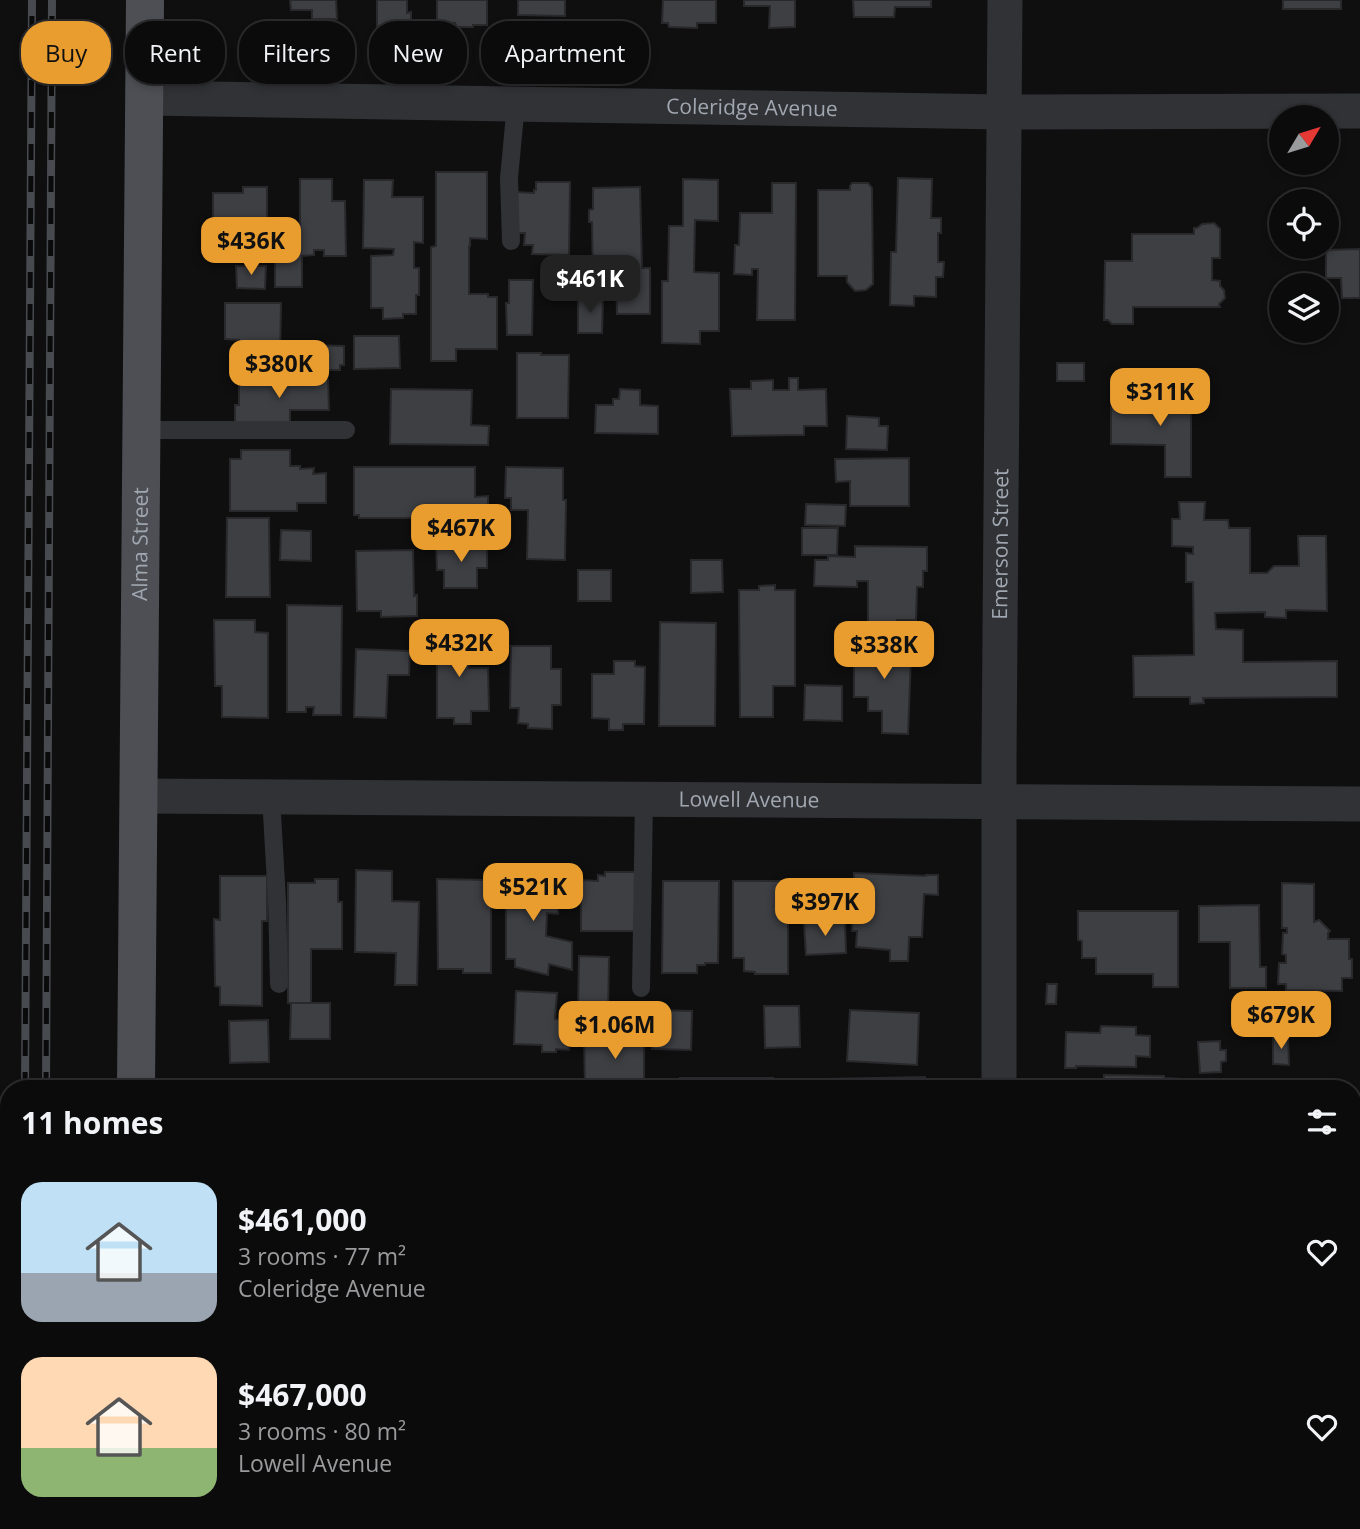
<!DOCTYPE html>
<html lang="en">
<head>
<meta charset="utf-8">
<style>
  :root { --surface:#0b0b0c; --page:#141415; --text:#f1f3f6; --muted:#9a9b9d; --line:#2b2b2d; --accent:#e99d2f }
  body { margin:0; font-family:"Open Sans",sans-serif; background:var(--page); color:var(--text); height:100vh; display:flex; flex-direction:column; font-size:26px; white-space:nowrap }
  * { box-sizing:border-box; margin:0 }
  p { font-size:23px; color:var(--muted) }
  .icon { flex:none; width:38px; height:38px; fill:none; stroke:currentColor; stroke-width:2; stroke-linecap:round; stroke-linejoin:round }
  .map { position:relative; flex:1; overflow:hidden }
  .panel { position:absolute; left:0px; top:1080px; width:1362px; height:450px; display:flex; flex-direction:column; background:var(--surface); border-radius:28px 28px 0 0; box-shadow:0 4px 10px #0003,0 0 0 2px var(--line) }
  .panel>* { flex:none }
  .guide { position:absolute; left:21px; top:21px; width:700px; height:63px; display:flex; gap:14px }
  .needle { width:46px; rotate:52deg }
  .buttons { position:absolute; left:1269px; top:105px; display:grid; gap:14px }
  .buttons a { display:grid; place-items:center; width:70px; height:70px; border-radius:50%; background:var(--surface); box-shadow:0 4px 10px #0003,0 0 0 2px var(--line); font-size:35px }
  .price { position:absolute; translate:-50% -60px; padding:0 16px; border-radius:14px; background:var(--accent); color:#111; font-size:23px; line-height:46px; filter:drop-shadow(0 2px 4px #0008) }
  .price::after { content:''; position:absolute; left:50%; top:42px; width:21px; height:16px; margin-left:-10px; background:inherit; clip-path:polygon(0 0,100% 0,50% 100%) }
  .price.current { background:#222; color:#fff }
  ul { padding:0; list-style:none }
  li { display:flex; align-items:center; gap:21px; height:175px; padding:0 21px }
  li span { display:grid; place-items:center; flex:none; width:196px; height:140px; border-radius:21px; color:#555 }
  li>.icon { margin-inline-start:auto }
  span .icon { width:84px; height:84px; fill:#fffc; stroke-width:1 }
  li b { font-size:30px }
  h2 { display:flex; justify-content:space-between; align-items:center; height:84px; padding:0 21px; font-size:30px }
  .tag { padding:0 24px; border-radius:28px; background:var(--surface); box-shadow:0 4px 10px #0003,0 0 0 2px var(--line); font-size:24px; line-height:63px }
  .tag.current { background:var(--accent); color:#111 }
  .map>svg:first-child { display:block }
</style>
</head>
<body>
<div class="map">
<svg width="1360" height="1529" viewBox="0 0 1360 1529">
  <rect width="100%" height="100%" fill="#0f0f10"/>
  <g fill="#3e3f43" stroke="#29292c" stroke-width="2">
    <path d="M290,0H336L337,19H312V10H291Z"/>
    <path d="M377,0H407V13L411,12V23H406V27L377,26Z"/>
    <path d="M437,0H487V25H473V27H456L455,23H437Z"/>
    <path d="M518,0H565V16L518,15Z"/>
    <path d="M663,0H716V23H697V28L669,27L668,23H662Z"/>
    <path d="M744,0H795V27L769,28L770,6H744Z"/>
    <path d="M853,0H931V7H895L894,17H854Z"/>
    <rect x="1283" y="0" width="58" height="9"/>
    <path d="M436,172H487V239L470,238V246H469V294H488V297H497V349H456V361H431V247L436,246Z"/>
    <path d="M898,178L932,179L931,218H941V233H938V262H944L943,277H936V297L914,296V306L890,305L891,252H896Z"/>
    <path d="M300,179H332V201H345L346,256H324V250H314V255L302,256V287H275V231H300Z"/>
    <path d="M683,179L718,180V221L695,220L694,272L719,273V331H700V344L662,343V281H668L669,226H683Z"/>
    <path d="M364,180H393L392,197H423V243L414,242V268H419V295H416V314H403V318L383,319V308H371V256L393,255L394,249L363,248Z"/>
    <path d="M536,182H570L569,255L532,254L533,245H524L525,233H516V192L534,193V190H536Z"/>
    <path d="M772,183H796L795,320H757L758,269H752V275L734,274L735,245H739L740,213H772Z"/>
    <path d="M852,183H868L872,188L873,284L866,290L855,291L847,282V276H818V190H850V186Z"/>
    <path d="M243,187H267V220H270L269,232H266L265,254L218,253V225H213V193H243Z"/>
    <path d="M640,187L642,268H650V314H617L616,281H593L592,222H589V210L593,209V188Z"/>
    <path d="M1214,223L1220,229V258H1212V280L1220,281V286L1224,290L1225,298L1219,304L1220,307H1133V324H1112L1108,320H1104L1105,261H1132V234H1194V228H1197L1202,224Z"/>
    <path d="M1360,249V298H1342L1341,278H1326V250Z"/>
    <path d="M236,266H266L265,289L237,288Z"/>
    <path d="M509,280H533L532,335H507L506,303H509Z"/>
    <path d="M578,298H603L602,333H578Z"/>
    <path d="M225,303H281L280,358L239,357V340L225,339Z"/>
    <path d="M354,336H399L400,368L354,369Z"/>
    <path d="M311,345L344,346V365H340V370H311Z"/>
    <path d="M517,353H541V355H569L568,418H517Z"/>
    <rect x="1057" y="363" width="27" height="18"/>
    <path d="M789,378H798V390L826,389L827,426H804V435L732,436L730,389H751V381L773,380V390H789Z"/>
    <path d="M239,380H328L329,410H290V423H235V405H239Z"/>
    <path d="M1158,385H1191V477H1165V445L1111,444V407L1157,408Z"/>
    <path d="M391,389L472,390L471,425L489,426L488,445L390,444Z"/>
    <path d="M620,389L640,390V405L658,406V434L595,433L596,405H613V399H619Z"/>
    <path d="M847,416L879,418V426H888L887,450L846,449Z"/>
    <path d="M241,450H290V466H300V469L314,468L313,474L326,473V503H297V511H230V459H241Z"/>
    <path d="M909,458V506H850V481L836,482L835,459Z"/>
    <path d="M354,467H475V497L488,496V518H359V515H354Z"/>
    <path d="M506,467L563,468V500H566L565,560L527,559L528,510H511V498H505Z"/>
    <path d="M1179,502H1205L1204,520H1228L1229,528H1250V573H1267L1274,566H1299L1298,536H1326L1327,611L1286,610V618L1265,617V612L1215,613L1216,629L1243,630V662L1337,661V697L1203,698L1204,703L1190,704V697H1134L1133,656L1194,655L1193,582H1186V553L1193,554V547L1172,546V519H1180Z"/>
    <path d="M806,504L846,505L845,526L805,525Z"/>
    <path d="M227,518H269L270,597H226Z"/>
    <path d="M802,528H838L837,555H802Z"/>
    <path d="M281,530L311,531V561L280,560Z"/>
    <path d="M487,543V568H477V588H444V570H437L436,544Z"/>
    <path d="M855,546L927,547V571H923V587H917L916,620H897V627L868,626V581H857V587L814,586L815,560H828V556L855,557Z"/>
    <path d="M413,550L414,596L417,595V616L381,617V611H357L356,551Z"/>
    <path d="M691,560H722L723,592L691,593Z"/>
    <rect x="578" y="570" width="33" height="31"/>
    <path d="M775,585V590H795V686H773V717H740L739,590H759V586Z"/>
    <path d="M287,605L342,606L341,715H313L314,707H306V712H287Z"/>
    <path d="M214,620H255V632L268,633V718L222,717V686H215Z"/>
    <path d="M660,622L716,623L715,726H659Z"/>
    <path d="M437,630H466V647H469V668H488L489,711H471V724H454V718H437Z"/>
    <path d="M854,639H899V654L911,655L908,734L882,733V711H868V697H854Z"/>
    <path d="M511,646H551V669H561V705H552V729L528,728V724L518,723L519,708H510Z"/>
    <path d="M356,649L410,651L409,675H388L386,718L354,717Z"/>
    <path d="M614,661H635V666L645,667L644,724H623V730H609V719L592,718V674H614Z"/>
    <path d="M805,685L842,686V721L804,720Z"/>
    <path d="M506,865L529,866V878L558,879V914L547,913L546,936L572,942V970L549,964L548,975L515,967V959H506Z"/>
    <path d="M356,870L392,871V901L419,902L417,985H395L396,953L355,952Z"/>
    <path d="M605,872H636V931H581V880L598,881V875L605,876Z"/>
    <path d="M854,873L926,876V875H938V895L924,894L922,937H909L908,961H890V950L856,947L857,931H852Z"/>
    <path d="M220,876H267V921H262V1006L220,1005V987L215,986L214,919L220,920Z"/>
    <path d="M315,879H338V902H342V949H311V1003H288V883H315Z"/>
    <path d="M437,879L486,880V893H491V973H463V969H438Z"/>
    <path d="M663,881H719L718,963H705V965H697V973H662Z"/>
    <path d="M733,881H788V974H755V972L744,971V958H733Z"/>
    <path d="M1282,883L1314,884V922L1319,920L1330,931L1328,933V939H1349V959H1352V978H1342V991L1286,990V984H1278L1279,963H1286V955L1282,954L1283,933H1287V928H1282Z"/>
    <path d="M1259,905L1260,967H1266V988H1230V942H1199V906Z"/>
    <path d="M1078,911H1178V987H1153V974H1096V958H1082V941L1078,940Z"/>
    <path d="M845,921L846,953L806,955L804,923Z"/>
    <path d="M579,956L609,957L608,1014L578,1013Z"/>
    <path d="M1047,984H1057L1056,1004H1046Z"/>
    <path d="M516,991L557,993L555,1019L570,1020L569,1050L556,1049V1052H542V1045L514,1044Z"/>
    <path d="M291,1003H330V1039H290Z"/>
    <path d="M764,1006H799L800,1047L765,1048Z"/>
    <path d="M653,1010L692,1011L691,1050L652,1049Z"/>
    <path d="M850,1010L919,1013L917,1065L847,1061Z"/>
    <path d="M268,1020L269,1062L230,1063L229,1021Z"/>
    <path d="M1101,1026L1136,1027V1035L1150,1036V1057L1136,1056V1067L1076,1066V1068H1065L1066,1032L1100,1033Z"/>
    <path d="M607,1033H644V1088H585L584,1036H607Z"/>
    <path d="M1288,1036L1289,1065L1273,1064V1037Z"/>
    <path d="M1220,1041V1050H1226V1061L1221,1062V1072L1200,1073L1198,1042Z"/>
    <path d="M1104,1075L1164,1076V1078L1181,1079L1180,1088H1104Z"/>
    <path d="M925,1077V1088H826V1079Z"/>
    <rect x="680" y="1078" width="93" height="10"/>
    <path d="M229,1080L461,1082V1088H229Z"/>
  </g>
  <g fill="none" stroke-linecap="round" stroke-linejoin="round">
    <g stroke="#303235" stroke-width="18">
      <path d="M511,241L509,178L516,104"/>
      <path d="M141,430H346"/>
      <path d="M271,797L277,900L279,984"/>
      <path d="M641,988L644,799"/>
      <path d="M348,1521V1529"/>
      <path d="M579,1529L580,1521"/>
      <path d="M660,1529V1521"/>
    </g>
    <g stroke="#303235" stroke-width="35">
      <path id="s1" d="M145,98L1004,112L1360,111"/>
      <path id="s2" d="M138,796L1360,804"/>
      <path id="s3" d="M999,1088V760L1005,0"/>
      <path d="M1353,1498H1360"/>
      <path d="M998,1529V1521"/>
    </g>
    <g stroke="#4d4f54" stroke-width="38">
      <path id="s4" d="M136,1088L145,0"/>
      <path d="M134,1521V1529"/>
    </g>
    <defs>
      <g id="rail">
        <path d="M25,1088L32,0"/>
        <path d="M46,1088L52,0"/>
        <path d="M22,1529V1521"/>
        <path d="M44,1529V1521"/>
      </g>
    </defs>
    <use href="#rail" stroke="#474a4e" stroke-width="8"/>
    <use href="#rail" stroke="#0a0a0b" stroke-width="5" stroke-dasharray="16" stroke-linecap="butt"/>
  </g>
  <g text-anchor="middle" stroke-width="5" stroke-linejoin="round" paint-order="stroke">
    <g font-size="21" fill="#a1a7b1" stroke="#0a0a0b">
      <text dy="7" stroke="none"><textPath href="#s1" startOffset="607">Coleridge Avenue</textPath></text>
      <text dy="7" stroke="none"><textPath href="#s4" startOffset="544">Alma Street</textPath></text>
      <text dy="7" stroke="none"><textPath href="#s3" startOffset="544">Emerson Street</textPath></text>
      <text dy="7" stroke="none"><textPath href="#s2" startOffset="611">Lowell Avenue</textPath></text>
    </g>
  </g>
</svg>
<div class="buttons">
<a><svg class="needle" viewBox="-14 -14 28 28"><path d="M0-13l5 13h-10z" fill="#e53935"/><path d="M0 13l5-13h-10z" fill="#9a9b9d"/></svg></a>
<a><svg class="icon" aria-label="locate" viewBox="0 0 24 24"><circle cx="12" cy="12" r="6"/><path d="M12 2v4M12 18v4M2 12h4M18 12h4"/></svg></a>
<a><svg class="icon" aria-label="layers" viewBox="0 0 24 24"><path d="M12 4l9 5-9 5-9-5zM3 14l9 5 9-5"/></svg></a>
</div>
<b class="price" style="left:251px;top:277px">$436K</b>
<b class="price current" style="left:590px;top:315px">$461K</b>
<b class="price" style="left:279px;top:400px">$380K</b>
<b class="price" style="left:1160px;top:428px">$311K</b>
<b class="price" style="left:461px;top:564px">$467K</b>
<b class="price" style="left:459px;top:679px">$432K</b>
<b class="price" style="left:884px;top:681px">$338K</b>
<b class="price" style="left:533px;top:923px">$521K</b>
<b class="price" style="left:825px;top:938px">$397K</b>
<b class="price" style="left:1281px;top:1051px">$679K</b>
<b class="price" style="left:615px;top:1061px">$1.06M</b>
<div class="guide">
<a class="tag current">Buy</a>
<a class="tag">Rent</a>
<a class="tag">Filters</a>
<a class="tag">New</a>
<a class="tag">Apartment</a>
</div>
<section class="panel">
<h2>11 homes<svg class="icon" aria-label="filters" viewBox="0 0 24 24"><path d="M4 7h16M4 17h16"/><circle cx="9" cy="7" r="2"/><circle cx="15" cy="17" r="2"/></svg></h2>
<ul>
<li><span style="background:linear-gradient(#bfe0f5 65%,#9aa5b1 0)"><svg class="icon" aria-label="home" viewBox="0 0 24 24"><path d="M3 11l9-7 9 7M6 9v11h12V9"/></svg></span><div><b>$461,000</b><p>3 rooms · 77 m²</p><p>Coleridge Avenue</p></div><svg class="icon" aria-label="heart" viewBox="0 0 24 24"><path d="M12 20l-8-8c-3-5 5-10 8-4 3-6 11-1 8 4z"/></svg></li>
<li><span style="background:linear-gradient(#ffd9b3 65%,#8fb573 0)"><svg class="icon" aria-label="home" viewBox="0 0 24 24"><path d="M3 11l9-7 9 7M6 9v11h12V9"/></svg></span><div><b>$467,000</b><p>3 rooms · 80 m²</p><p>Lowell Avenue</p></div><svg class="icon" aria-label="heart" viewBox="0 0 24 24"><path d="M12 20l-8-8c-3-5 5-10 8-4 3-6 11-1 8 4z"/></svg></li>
</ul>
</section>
</div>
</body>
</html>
